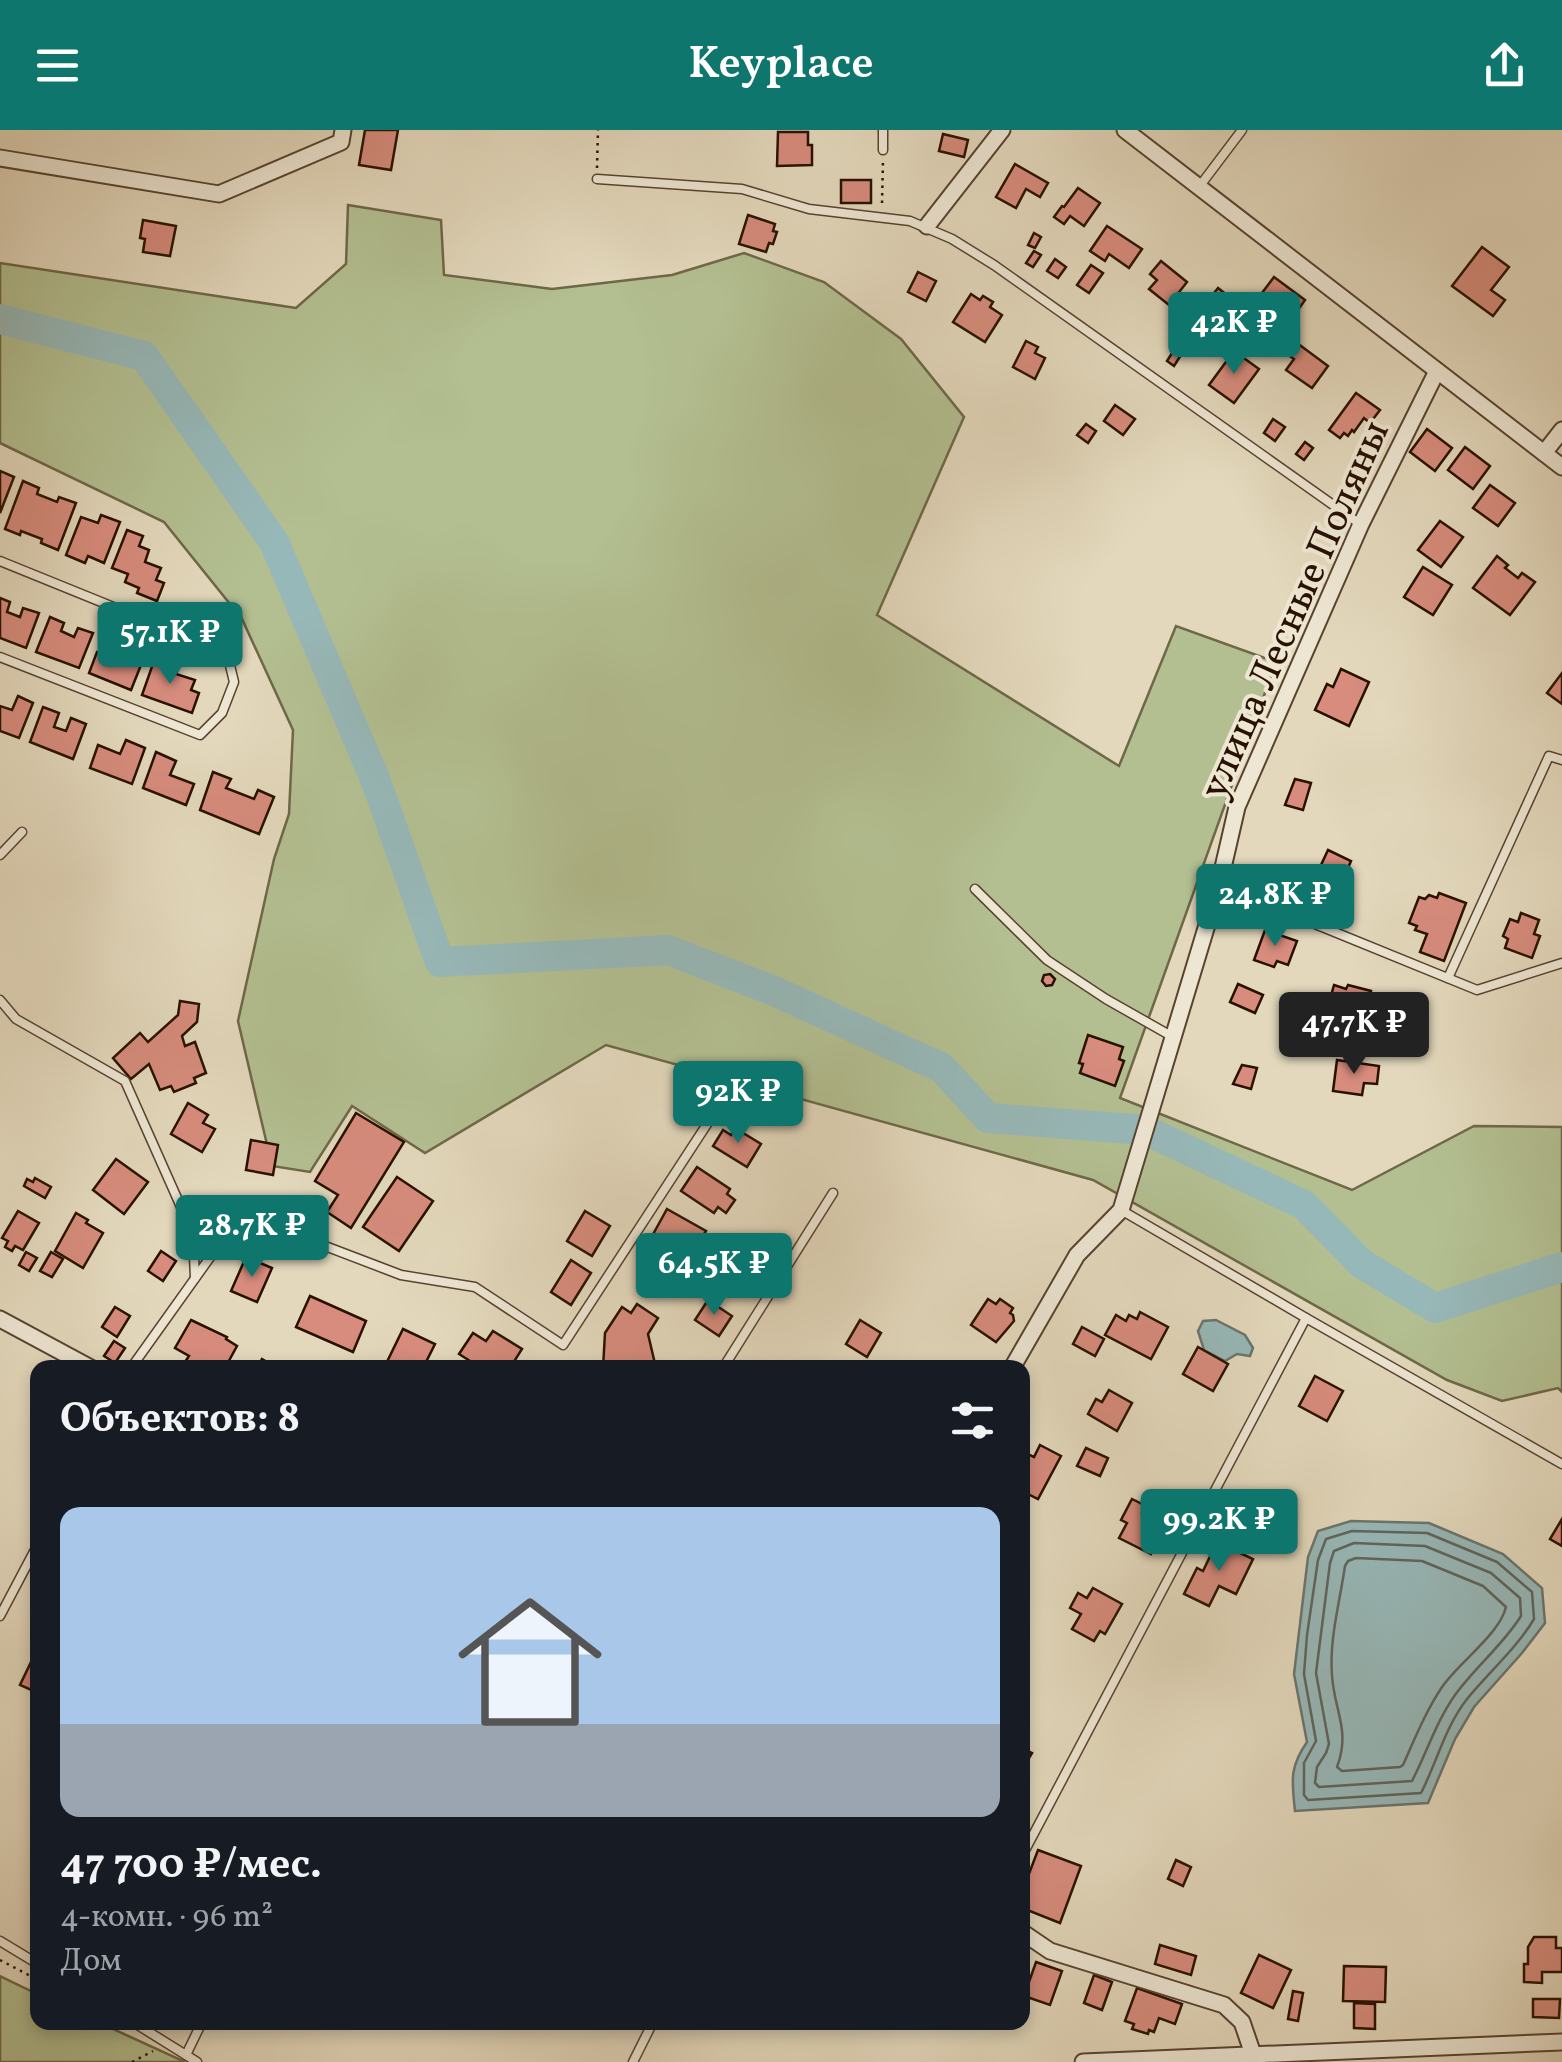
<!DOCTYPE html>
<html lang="ru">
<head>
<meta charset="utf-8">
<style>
  :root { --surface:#171b24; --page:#20242c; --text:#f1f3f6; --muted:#9ea1a6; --line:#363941; --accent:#0f766e }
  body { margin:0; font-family:Vollkorn,serif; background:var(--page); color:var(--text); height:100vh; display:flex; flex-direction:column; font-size:38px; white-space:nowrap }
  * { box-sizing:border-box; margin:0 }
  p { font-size:32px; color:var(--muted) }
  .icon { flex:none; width:55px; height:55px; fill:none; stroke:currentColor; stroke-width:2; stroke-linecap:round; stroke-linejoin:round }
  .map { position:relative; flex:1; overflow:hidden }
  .sheet { position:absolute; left:30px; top:1230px; width:1000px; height:670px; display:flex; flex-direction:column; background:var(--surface); border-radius:20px; box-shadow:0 5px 15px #0003 }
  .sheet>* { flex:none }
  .price { position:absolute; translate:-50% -85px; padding:0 22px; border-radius:10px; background:var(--accent); color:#fff; font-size:32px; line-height:65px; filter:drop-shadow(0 2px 5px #0008) }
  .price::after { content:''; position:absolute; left:50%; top:60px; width:30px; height:22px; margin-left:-15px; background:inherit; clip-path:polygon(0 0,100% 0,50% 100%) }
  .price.on { background:#222; color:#fff }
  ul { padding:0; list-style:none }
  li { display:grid; align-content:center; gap:20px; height:530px; padding:0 30px }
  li+li { border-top:2px solid var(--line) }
  li span { display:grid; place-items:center; height:310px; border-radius:20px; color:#555 }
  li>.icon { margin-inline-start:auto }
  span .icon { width:180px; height:180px; fill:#fffc; stroke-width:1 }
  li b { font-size:42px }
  h2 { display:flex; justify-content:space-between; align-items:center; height:120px; padding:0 30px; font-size:42px }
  header { display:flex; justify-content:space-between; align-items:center; height:130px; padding:0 30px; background:var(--accent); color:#fff; font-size:45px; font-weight:600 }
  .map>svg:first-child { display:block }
</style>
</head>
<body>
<header><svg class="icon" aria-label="menu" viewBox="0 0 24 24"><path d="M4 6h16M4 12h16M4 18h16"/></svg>Keyplace<svg class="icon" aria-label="share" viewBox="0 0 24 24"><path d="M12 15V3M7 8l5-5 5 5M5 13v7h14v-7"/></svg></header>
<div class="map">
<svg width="1562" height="1932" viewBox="0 0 1562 1932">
  <rect width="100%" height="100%" fill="#e3d8bc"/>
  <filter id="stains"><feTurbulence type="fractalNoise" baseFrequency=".002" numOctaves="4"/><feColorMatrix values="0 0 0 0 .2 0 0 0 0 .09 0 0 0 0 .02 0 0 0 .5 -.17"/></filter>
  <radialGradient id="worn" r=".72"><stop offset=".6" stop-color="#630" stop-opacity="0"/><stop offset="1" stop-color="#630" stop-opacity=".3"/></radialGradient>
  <g fill="#b3bf91" stroke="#6e6848" stroke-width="2.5">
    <path d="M348,75L441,90L444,145L552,159L672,145L744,123L824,152L901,209L964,287L877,485L1119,636L1176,496L1276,532L1120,968L1352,1060L1474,996L1562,997V1262L1558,1258L1502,1271L1447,1250L1093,1050L606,915L425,1023L352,976L310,1042L272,1036L238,891L274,729L289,684L293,600L242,489L164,392L0,313V133L296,178L346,134Z"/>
    <path d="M0,1846L37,1864L38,1892L100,1893L185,1932H0Z"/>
  </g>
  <g fill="#97b8b8" stroke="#6b756e" stroke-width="2.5">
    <path d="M1216,1190L1245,1205L1253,1218L1250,1226L1237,1224L1225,1231L1204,1220L1198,1201L1203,1191Z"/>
    <path d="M1351,1391L1429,1393L1503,1424L1542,1458L1545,1493L1522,1523L1474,1577L1455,1609L1428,1673L1295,1681C1292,1651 1289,1638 1307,1612L1294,1544L1308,1427L1318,1401Z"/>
  </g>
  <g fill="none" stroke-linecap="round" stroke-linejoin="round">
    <g stroke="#60645c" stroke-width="2.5">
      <path d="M1352,1401L1427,1403L1497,1432L1532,1462L1534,1489C1516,1519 1489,1542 1467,1569C1445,1597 1437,1632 1421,1663L1308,1670L1304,1665V1633L1316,1611L1304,1544L1307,1505L1318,1430L1326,1409Z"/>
      <path d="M1354,1413L1425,1416L1491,1443L1520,1468L1521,1486C1503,1515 1475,1537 1455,1565C1436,1592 1427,1622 1412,1651L1319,1657L1315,1653L1317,1637L1326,1623L1329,1614L1316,1543L1330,1433L1334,1421Z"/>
      <path d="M1356,1428L1422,1431L1483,1456L1506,1477C1499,1505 1459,1532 1442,1557C1426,1581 1415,1608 1403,1635L1400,1637L1342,1641L1337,1637C1351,1600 1334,1581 1332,1545C1329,1510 1340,1471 1345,1436L1348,1431Z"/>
    </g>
    <path stroke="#97b8b8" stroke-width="30" d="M0,189L144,226L274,412L375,649L440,832L668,820L774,861L942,938L988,988L1145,1000L1304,1075L1362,1134L1435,1178L1562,1137"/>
  </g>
  <g fill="#d78c7d" stroke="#291100" stroke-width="2.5">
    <path d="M365,0H398L391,40L359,35Z"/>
    <path d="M778,2H808V15H812V35L777,36Z"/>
    <path d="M943,4L968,10L964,27L939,21Z"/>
    <path d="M1015,34L1048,53L1040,67L1026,59L1016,78L996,67Z"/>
    <rect x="841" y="50" width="30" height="23"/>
    <path d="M1078,58L1100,73L1084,96L1070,86L1064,94L1054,87L1062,76L1064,77Z"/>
    <path d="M748,85L775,94L773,101L777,102L773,114L769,113L766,122L739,114Z"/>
    <path d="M143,90L176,96L170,126L143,122L145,109L140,108Z"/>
    <path d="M1107,96L1142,119L1129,138L1109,124L1105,131L1090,121Z"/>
    <path d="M1034,103L1041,107L1035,118L1028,115Z"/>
    <path d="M1482,117L1509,137L1491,160L1505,170L1493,186L1452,156Z"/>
    <path d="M1034,121L1041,125L1033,137L1026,133Z"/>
    <path d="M1055,129L1066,137L1058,148L1047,141Z"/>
    <path d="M1161,131L1187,152L1169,175L1149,159L1157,150L1150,144Z"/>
    <path d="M1091,135L1103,143L1089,163L1077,155Z"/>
    <path d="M918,142L936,151L926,171L908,162Z"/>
    <path d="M1274,147L1305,170L1291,190L1259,167Z"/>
    <path d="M1218,158L1237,173L1212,205L1193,190Z"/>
    <path d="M971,164L980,170L983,166L993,172L990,177L1002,185L985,212L953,192Z"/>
    <path d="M1026,211L1038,217L1035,223L1045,228L1035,249L1013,237Z"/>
    <path d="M1297,213L1328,236L1312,258L1286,240L1294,229L1288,225Z"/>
    <path d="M1174,220L1181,225L1174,236L1167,231Z"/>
    <path d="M1234,221L1259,239L1234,273L1209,255Z"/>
    <path d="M1356,263L1380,280L1370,293L1364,288L1354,302L1352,300L1348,306L1344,303L1340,308L1329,300Z"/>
    <path d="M1115,275L1135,289L1123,305L1104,291Z"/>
    <path d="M1273,289L1285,297L1275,311L1264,303Z"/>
    <path d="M1086,294L1096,301L1088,313L1077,305Z"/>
    <path d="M1427,299L1452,318L1435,341L1410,322Z"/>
    <path d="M1305,312L1313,318L1304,330L1296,324Z"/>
    <path d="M1465,317L1490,336L1473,359L1448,340Z"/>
    <path d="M0,341L14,347L0,383Z"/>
    <path d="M23,351L39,358L37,364L57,372L59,367L76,373L58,420L41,413L42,409L21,401L20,405L5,399Z"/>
    <path d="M1490,355L1515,373L1498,396L1473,378Z"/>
    <path d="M101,385L120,392L104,433L88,426L85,433L66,425L81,387L98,393Z"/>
    <path d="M1440,391L1463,407L1441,437L1418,420Z"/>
    <path d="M127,400L143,406L139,416L149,420L145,432L161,438L156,450L164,453L157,471L137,463L139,458L125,452L128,444L112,438Z"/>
    <path d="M1497,426L1508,435L1505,438L1518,448L1522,443L1535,452L1510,485L1473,458Z"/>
    <path d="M1423,437L1452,455L1433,485L1404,467Z"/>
    <path d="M0,468L10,472L7,482L20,487L23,478L39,483L26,518L0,508Z"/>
    <path d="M50,487L64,493L61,501L74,507L78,498L93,503L79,538L36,522Z"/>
    <path d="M124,517L145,525L131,560L89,543L97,522L119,530Z"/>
    <path d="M155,528L179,537L176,544L195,550L191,560L199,563L192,583L142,565Z"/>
    <path d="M1341,539L1369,552L1349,596L1315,580L1327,554L1333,557Z"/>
    <path d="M1562,543V574L1547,563Z"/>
    <path d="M18,566L33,573L19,608L0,601V576L12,580Z"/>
    <path d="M43,577L59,583L54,597L66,601L71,588L86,594L73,629L30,612Z"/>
    <path d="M126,610L145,618L132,654L90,638L98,615L120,624Z"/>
    <path d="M156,622L176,631L170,645L194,654L186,675L143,658Z"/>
    <path d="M213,642L231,649L226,658L254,669L258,660L274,667L259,704L200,680Z"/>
    <path d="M1295,649L1311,653L1303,680L1285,675Z"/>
    <path d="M1328,720L1351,731L1339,758L1315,748Z"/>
    <path d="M1439,763L1466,773L1444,831L1420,822L1427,804L1415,800L1417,796L1409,793L1419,767L1425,769L1429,765L1437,768Z"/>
    <path d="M1521,783L1539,790L1534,804L1540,806L1532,828L1505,818L1508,809L1503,806L1510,789L1518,792Z"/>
    <path d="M1265,800L1297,811L1288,835L1277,831L1274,837L1254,830Z"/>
    <path d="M1050,844L1055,849L1052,855L1046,856L1042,851L1044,845Z"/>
    <path d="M1238,854L1263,865L1255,883L1230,872Z"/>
    <path d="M1334,855L1346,859L1348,855L1371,861L1358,905L1343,901L1345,893L1325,888Z"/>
    <path d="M1383,865L1415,874L1404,914L1384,908L1386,903L1374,899Z"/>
    <path d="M180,871L199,874L197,892L182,906L185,916L195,912L206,943L194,948L196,953L174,962L171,956L160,960L149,934L131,949L113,928L140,903L148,912L178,885Z"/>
    <path d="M1088,905L1123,917L1119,929L1124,931L1115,956L1080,943L1083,934L1079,933Z"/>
    <path d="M1337,930L1379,936L1377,954L1364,953L1362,965L1333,961Z"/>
    <path d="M1242,935L1257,938L1251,959L1233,954Z"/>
    <path d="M188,973L208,985L203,993L215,999L202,1022L171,1004Z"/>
    <path d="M356,983L404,1012L351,1098L327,1082L338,1065L315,1051Z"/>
    <path d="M735,998L761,1014L747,1037L713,1016L723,1000L731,1005Z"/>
    <path d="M251,1010L278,1015L273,1045L246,1040Z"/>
    <path d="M116,1029L148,1052L124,1084L93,1060Z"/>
    <path d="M697,1037L730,1059L727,1064L735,1070L726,1083L718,1077L714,1083L681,1061Z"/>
    <path d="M397,1047L433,1071L399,1121L363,1097Z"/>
    <path d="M35,1048L51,1057L45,1068L24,1056L27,1049L33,1052Z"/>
    <path d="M667,1079L706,1101L703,1106L708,1110L699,1127L694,1125L686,1128L651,1108Z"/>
    <path d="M18,1081L39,1093L23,1120L15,1116L12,1121L5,1117L8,1111L2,1108Z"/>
    <path d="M585,1081L610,1096L592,1126L567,1111Z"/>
    <path d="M76,1083L88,1090L86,1093L103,1103L83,1138L55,1121Z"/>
    <path d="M720,1118L728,1123L731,1118L766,1140L750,1166L713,1143L717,1138L710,1134Z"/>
    <path d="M161,1121L176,1131L163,1151L148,1141Z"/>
    <path d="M26,1122L37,1128L29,1141L19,1135Z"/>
    <path d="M51,1122L63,1129L52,1147L40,1141Z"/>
    <path d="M246,1127L272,1138L257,1172L231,1161Z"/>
    <path d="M571,1130L591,1143L571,1175L551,1162Z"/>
    <path d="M310,1166L366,1191L353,1222L296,1197Z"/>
    <path d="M988,1169L996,1174L1000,1169L1013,1178L1010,1183L1013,1185L1014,1191L996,1212L971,1195Z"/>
    <path d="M708,1170L732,1186L719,1206L695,1190Z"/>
    <path d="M637,1174L658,1188L648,1204L656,1238H603L605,1203L622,1177L631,1183Z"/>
    <path d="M115,1177L130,1186L117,1207L102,1197Z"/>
    <path d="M1140,1182L1168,1197L1151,1229L1105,1205L1116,1185L1126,1191L1129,1185L1137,1189Z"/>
    <path d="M191,1190L227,1207L226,1209L237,1216L225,1238H187L183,1235L189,1226L175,1218Z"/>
    <path d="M860,1190L881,1203L867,1227L846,1214Z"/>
    <path d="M1082,1197L1104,1209L1095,1226L1073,1214Z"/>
    <path d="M403,1199L435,1214L423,1238H384Z"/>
    <path d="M493,1201L522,1219L510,1238H481L459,1224L473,1203L486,1211Z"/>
    <path d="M114,1211L125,1218L115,1233L104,1226Z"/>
    <path d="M1198,1217L1228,1234L1213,1261L1183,1244Z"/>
    <path d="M262,1229L274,1236L276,1233L284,1238H257Z"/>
    <path d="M1315,1246L1343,1261L1327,1291L1299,1276Z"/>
    <path d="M1109,1260L1132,1273L1117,1301L1088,1284L1096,1269L1102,1272Z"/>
    <path d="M1040,1315L1061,1326L1038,1369L1022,1361V1321L1034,1327Z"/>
    <path d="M1086,1318L1108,1328L1100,1346L1077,1336Z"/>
    <path d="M1132,1369L1146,1376L1142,1383L1156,1390L1158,1385L1168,1390L1151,1424L1119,1408L1127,1393L1121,1390Z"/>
    <path d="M1562,1389V1416L1550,1409Z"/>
    <path d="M1217,1412L1253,1429L1236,1464L1219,1456L1209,1476L1184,1464L1197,1438L1203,1441Z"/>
    <path d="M1093,1458L1122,1474L1105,1504L1100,1501L1094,1511L1072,1499L1081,1484L1070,1478L1078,1463L1087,1468Z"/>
    <path d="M31,1532L38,1536V1563L20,1555Z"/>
    <path d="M1022,1618L1032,1623L1022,1640Z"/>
    <path d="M1038,1720L1081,1736L1060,1793L1022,1778V1762Z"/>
    <path d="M1176,1730L1191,1737L1183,1756L1168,1749Z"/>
    <path d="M1534,1807H1556V1818H1562V1842H1542V1853L1524,1852V1834H1528V1817Z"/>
    <path d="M1160,1815L1196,1826L1191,1845L1155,1834Z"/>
    <path d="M1259,1825L1291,1840L1273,1878L1241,1863Z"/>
    <path d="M1036,1832L1062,1841L1050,1875L1024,1866Z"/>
    <path d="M1344,1836L1386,1837L1385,1872L1343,1871Z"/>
    <path d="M1094,1845L1112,1852L1102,1880L1084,1873Z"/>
    <path d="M1137,1858L1182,1874L1175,1894L1159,1888L1154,1902L1149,1900L1148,1904L1132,1899L1134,1894L1125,1891Z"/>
    <path d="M1293,1861L1303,1863L1298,1891L1288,1889Z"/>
    <path d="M1533,1869H1560L1559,1888L1533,1887Z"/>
    <path d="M1354,1873L1375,1874V1899L1354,1898Z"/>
  </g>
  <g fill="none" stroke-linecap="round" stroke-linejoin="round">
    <defs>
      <g id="lane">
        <path d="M883,20V0"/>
        <path d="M597,49L742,59L809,79L910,91L952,109L994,135L1360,394"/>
        <path d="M1199,57L1242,0"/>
        <path d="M0,431L227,523L234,552L222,583L200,605L0,527"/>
        <path d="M0,725L22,702"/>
        <path d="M1219,755L1477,860L1562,833"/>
        <path d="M975,759L1047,830L1106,869L1173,907"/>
        <path d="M1448,848L1549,626L1562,630"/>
        <path d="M0,870L16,889L125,951L193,1104L195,1148"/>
        <path d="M1121,1080L1306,1188"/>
        <path d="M131,1238L241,1084L401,1145L475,1157L563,1215L711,988"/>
        <path d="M723,1238L833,1063"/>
        <path d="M0,1486L38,1414"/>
        <path d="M1022,1726L1306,1188L1562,1334"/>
        <path d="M0,1811L38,1834"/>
        <path d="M133,1892L197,1932"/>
        <path d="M186,1925L202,1892"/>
        <path d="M633,1932L653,1892"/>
      </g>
      <g id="street">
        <path d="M1125,0L1562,337"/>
        <path d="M0,28L219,64L341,12L343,0"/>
        <path d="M927,96L1002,0"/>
        <path d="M1544,323L1562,300"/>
        <path d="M0,1189L91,1238"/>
        <path d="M1012,1238L1077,1125L1121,1080L1219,755L1237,677L1361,394L1437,241"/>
        <path d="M1022,1802L1050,1821L1224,1875L1242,1892L1255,1930"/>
        <path d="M1083,1932L1562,1912"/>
      </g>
    </defs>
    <use href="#lane" stroke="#58432f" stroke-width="11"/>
    <use href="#street" stroke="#58432f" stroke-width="19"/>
    <g stroke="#291100" stroke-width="2.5" stroke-dasharray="2.5 5" stroke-linecap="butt">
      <path d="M597,38L598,0"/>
      <path d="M882,73L883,31"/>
      <path d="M0,1830L38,1850"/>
      <path d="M132,1932L153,1921"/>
    </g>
    <use href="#lane" stroke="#ede6d3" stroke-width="8"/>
    <use href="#street" stroke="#ede6d3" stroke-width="15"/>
  </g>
  <g text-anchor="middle" stroke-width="8" stroke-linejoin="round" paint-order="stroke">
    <g font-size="40" fill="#291100" stroke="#ede6d3">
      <text transform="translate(1293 479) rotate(-66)" y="14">улица Лесные Поляны</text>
    </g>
  </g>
  <rect width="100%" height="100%" filter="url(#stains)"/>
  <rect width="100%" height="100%" fill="url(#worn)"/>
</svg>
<b class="price" style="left:1234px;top:247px">42K ₽</b>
<b class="price" style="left:170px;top:557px">57.1K ₽</b>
<b class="price" style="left:1275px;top:819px">24.8K ₽</b>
<b class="price on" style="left:1354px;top:947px">47.7K ₽</b>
<b class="price" style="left:738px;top:1016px">92K ₽</b>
<b class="price" style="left:252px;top:1150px">28.7K ₽</b>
<b class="price" style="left:714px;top:1188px">64.5K ₽</b>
<b class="price" style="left:1219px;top:1444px">99.2K ₽</b>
<section class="sheet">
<h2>Объектов: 8<svg class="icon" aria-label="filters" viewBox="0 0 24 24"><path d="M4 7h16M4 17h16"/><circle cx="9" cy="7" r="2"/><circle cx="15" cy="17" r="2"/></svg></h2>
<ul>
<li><span style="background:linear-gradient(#a9c7e8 70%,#9aa5b1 0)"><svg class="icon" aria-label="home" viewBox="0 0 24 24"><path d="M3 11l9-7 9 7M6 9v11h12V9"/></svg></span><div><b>47 700 ₽/мес.</b><p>4-комн. · 96 m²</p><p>Дом</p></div></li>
</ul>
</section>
</div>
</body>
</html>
